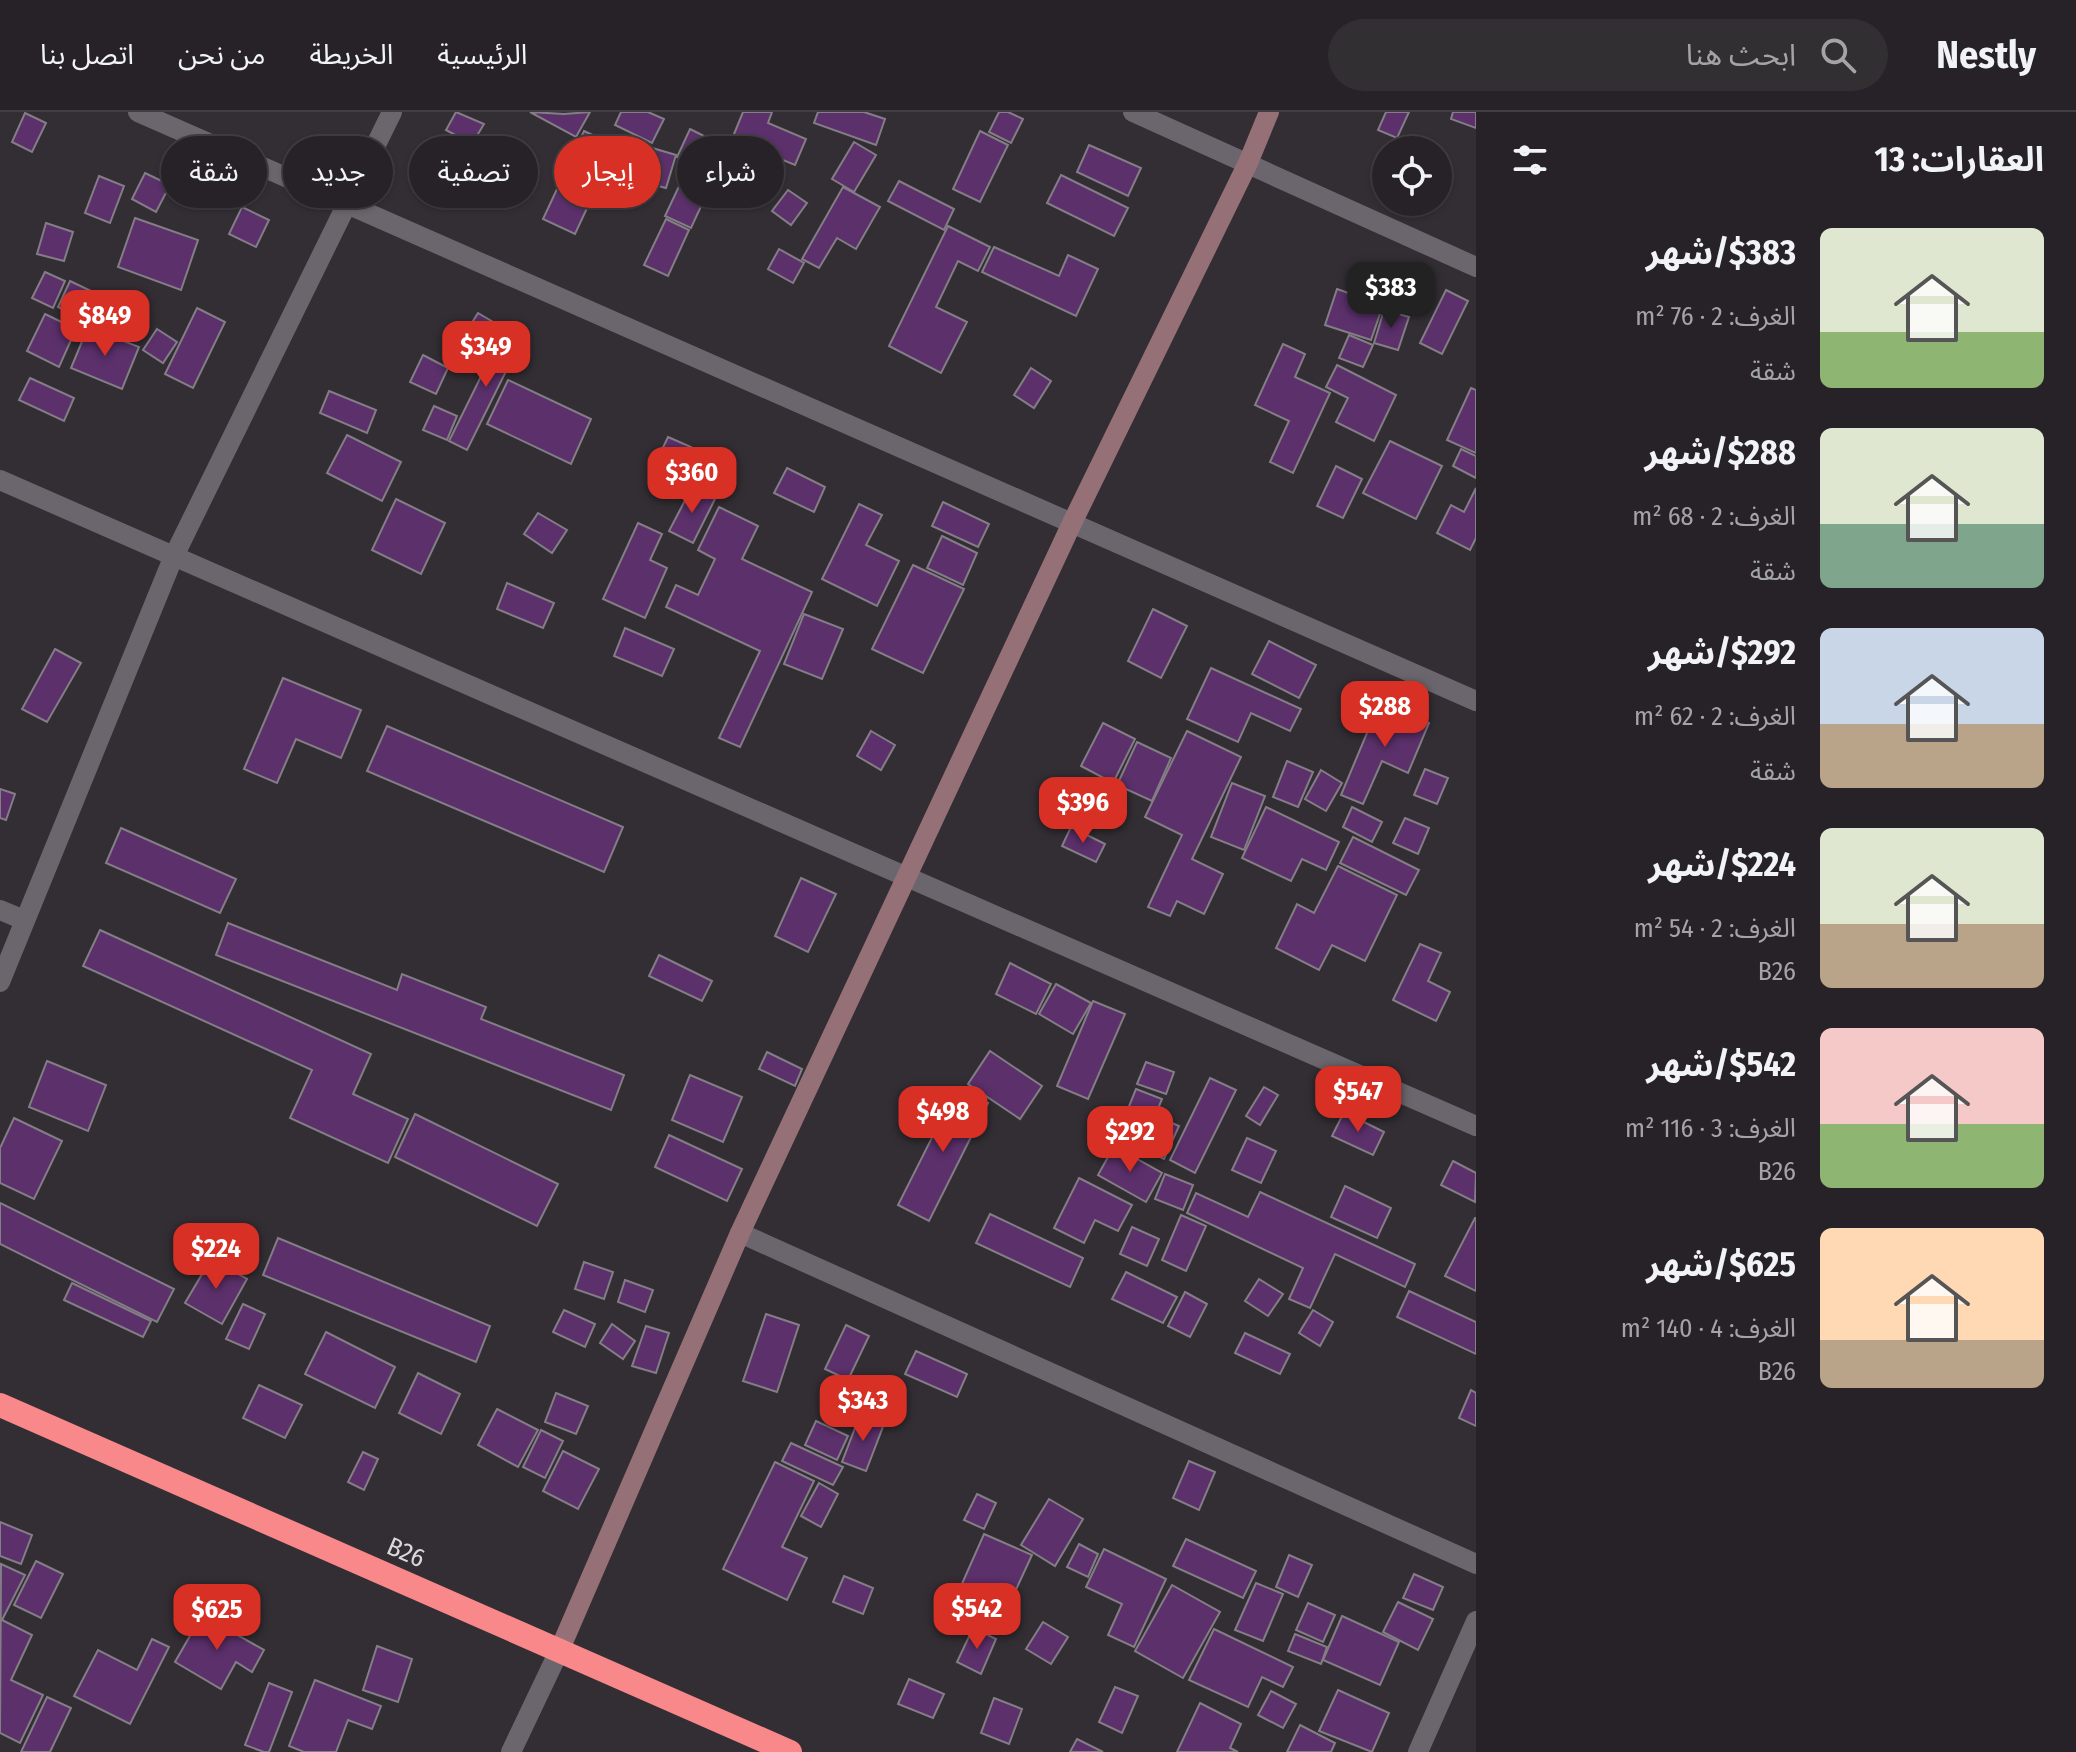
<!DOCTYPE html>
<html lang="ar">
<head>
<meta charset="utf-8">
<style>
  :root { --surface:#262227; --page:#322f33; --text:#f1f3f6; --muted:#a4a4a7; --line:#423f44; --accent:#d93025 }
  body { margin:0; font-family:"Fira Sans Condensed","Noto Sans Arabic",sans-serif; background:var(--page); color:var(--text); direction:rtl; height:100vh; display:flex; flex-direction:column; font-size:30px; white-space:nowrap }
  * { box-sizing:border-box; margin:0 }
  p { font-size:26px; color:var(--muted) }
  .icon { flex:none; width:44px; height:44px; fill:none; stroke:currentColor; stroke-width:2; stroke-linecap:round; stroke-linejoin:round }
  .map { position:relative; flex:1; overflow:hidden; direction:ltr }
  .side { display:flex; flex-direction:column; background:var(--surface); width:600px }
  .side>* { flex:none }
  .guide { position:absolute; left:24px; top:24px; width:760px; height:72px; direction:rtl; display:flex; gap:16px }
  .tools { position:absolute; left:1372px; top:24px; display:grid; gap:16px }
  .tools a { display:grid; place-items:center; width:80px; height:80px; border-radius:50%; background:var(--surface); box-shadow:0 2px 6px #0004,0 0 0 2px var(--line); font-size:40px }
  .price { position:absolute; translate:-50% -68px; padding:0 18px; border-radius:16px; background:var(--accent); color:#fff; font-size:26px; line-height:52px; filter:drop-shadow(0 2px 4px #0008) }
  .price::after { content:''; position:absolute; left:50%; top:48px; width:24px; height:18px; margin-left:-12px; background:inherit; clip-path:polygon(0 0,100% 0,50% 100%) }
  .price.selected { background:#222; color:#fff }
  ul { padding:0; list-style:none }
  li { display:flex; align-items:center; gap:24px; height:200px; padding:0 32px }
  li span { display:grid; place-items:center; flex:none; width:224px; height:160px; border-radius:12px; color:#555 }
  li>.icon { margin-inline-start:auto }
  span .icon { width:96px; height:96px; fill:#fffc; stroke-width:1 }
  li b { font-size:34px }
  h2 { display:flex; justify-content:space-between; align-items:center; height:96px; padding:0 32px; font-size:34px }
  .pill { padding:0 28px; border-radius:36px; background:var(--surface); box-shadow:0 2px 6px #0004,0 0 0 2px var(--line); font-size:28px; line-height:72px }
  .pill.selected { background:var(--accent); color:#fff }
  header { display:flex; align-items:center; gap:48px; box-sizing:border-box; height:112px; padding:0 40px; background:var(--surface); border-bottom:2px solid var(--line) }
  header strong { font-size:38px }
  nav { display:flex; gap:44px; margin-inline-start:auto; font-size:28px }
  .search { width:560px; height:72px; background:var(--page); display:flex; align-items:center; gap:20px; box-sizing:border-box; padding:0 28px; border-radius:44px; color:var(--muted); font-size:30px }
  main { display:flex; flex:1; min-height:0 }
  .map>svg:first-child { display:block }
</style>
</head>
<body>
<header>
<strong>Nestly</strong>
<div class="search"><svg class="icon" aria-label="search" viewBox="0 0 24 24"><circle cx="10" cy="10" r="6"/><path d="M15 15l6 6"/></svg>ابحث هنا</div>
<nav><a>الرئيسية</a><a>الخريطة</a><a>من نحن</a><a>اتصل بنا</a></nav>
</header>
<main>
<section class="side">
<h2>العقارات: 13<svg class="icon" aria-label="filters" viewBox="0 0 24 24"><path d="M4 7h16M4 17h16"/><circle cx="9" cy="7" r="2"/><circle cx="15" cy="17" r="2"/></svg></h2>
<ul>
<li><span style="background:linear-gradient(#dfe7d0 65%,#8fb573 0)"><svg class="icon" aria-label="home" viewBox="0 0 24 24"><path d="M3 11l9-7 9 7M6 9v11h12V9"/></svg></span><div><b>$383/شهر</b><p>الغرف: 2 · 76 m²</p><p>شقة</p></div></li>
<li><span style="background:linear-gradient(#dfe7d0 60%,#7fa58c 0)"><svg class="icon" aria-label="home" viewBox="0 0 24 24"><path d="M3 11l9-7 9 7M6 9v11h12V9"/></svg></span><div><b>$288/شهر</b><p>الغرف: 2 · 68 m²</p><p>شقة</p></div></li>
<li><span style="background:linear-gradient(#c9d6e8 60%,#b9a48a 0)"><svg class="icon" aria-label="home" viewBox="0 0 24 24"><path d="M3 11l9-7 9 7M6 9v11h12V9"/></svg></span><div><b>$292/شهر</b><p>الغرف: 2 · 62 m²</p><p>شقة</p></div></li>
<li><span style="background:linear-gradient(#dfe7d0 60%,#b9a48a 0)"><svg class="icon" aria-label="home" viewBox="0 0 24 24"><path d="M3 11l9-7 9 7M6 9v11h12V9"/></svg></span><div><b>$224/شهر</b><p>الغرف: 2 · 54 m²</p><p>B26</p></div></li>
<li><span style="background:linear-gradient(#f6c9c9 60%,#8fb573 0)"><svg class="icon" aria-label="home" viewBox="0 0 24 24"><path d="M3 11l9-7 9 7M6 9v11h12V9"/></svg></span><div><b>$542/شهر</b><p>الغرف: 3 · 116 m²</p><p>B26</p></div></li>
<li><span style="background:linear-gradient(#ffd9b3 70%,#b9a48a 0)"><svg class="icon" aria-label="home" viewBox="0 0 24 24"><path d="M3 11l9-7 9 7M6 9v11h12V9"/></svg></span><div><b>$625/شهر</b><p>الغرف: 4 · 140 m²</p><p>B26</p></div></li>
</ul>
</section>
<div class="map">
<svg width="1476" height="1640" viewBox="0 0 1476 1640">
  <rect width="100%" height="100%" fill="#322e34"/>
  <g fill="#5b306b" stroke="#837e85" stroke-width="2">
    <path d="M456,0L484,12L472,32L446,18Z"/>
    <path d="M530,0L564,2L590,0L576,25Z"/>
    <path d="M621,0H648L664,7L652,31L615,13Z"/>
    <path d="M743,0H772L768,11L806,27L795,53L732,27Z"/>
    <path d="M818,0H864L885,7L876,33L814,11Z"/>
    <path d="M999,0H1008L1023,7L1011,31L989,20Z"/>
    <path d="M1386,0H1409L1397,26L1378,18Z"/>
    <path d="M1453,0H1476V16L1451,7Z"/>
    <path d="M25,1L46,11L32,40L12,30Z"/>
    <path d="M690,17L728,36L691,116L665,104L690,51L677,45Z"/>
    <path d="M584,19L616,34L575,122L543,107Z"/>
    <path d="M980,19L1008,33L980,90L953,77Z"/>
    <path d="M446,23L483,41L471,67L433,48Z"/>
    <path d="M854,30L876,43L854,80L832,67Z"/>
    <path d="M1089,33L1141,56L1128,84L1077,60Z"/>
    <path d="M649,35L676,43L666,76L639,69Z"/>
    <path d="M145,61L170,73L156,100L132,87Z"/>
    <path d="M1061,63L1128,96L1114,124L1047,91Z"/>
    <path d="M99,64L124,74L110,111L85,101Z"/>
    <path d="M899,69L954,97L944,118L888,89Z"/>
    <path d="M843,75L880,95L856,137L837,126L819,156L802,147Z"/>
    <path d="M788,78L807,91L791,113L772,99Z"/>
    <path d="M242,95L269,108L256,135L229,122Z"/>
    <path d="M135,106L198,128L181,178L118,155Z"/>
    <path d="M666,107L689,118L668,164L644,153Z"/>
    <path d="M46,111L73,120L64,149L37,142Z"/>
    <path d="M948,114L990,135L978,159L958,149L936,195L967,210L941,261L889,234Z"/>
    <path d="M994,135L1059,164L1068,143L1098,157L1076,204L982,160Z"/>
    <path d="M779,137L804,151L793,171L768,157Z"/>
    <path d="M45,160L65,169L53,196L32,186Z"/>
    <path d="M70,169L91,179L78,205L58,195Z"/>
    <path d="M1337,177L1383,193L1371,228L1325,213Z"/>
    <path d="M1446,178L1468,189L1442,242L1420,231Z"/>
    <path d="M197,196L225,210L193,276L165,262Z"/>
    <path d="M1384,198L1409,205L1398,238L1374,231Z"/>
    <path d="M478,201L500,214L485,238L463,225Z"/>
    <path d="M45,202L76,217L59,255L27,239Z"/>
    <path d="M88,215L139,235L122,277L71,256Z"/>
    <path d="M505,216L523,225L467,338L449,329Z"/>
    <path d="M157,217L177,230L163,251L143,238Z"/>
    <path d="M1349,223L1373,233L1363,255L1339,246Z"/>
    <path d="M1283,232L1305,242L1295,265L1330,281L1293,361L1270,350L1289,309L1255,293Z"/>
    <path d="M423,243L448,256L436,282L410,270Z"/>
    <path d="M1337,253L1396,283L1374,329L1336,310L1348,286L1326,275Z"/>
    <path d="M1031,256L1051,269L1034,296L1014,283Z"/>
    <path d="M30,266L74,286L64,309L19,288Z"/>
    <path d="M508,268L591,307L571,352L487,312Z"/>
    <path d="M1471,276L1476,278V341L1447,328Z"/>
    <path d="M329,279L376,298L367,321L320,301Z"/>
    <path d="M434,294L457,304L447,328L423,318Z"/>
    <path d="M347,323L401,350L382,389L327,361Z"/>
    <path d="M668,325L691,335L680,359L657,348Z"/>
    <path d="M1390,329L1442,354L1416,407L1363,381Z"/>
    <path d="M1461,337L1476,344V366L1453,354Z"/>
    <path d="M1336,354L1362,367L1343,406L1317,394Z"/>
    <path d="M787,356L825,375L814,400L774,381Z"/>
    <path d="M692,375L715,387L693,431L669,419Z"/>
    <path d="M1476,376V426L1470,438L1437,421L1451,393L1464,400Z"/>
    <path d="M396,387L445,411L421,462L372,438Z"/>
    <path d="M943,390L989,412L978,435L932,414Z"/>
    <path d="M859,392L882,403L866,433L899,449L877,494L822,467Z"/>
    <path d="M719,395L758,414L742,447L812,480L740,635L719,626L760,539L666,495L676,473L698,483L715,447L698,438Z"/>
    <path d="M538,401L567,418L552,441L524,422Z"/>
    <path d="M638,411L662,422L650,448L667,456L645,506L603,487Z"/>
    <path d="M942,424L977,441L963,473L927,456Z"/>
    <path d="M913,453L964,477L923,561L872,537Z"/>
    <path d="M507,471L554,491L543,516L497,497Z"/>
    <path d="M1153,497L1187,514L1161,566L1128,549Z"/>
    <path d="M804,502L843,517L822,567L784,552Z"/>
    <path d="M625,516L674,537L662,564L614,544Z"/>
    <path d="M1269,529L1316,553L1299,586L1252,562Z"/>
    <path d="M55,537L81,551L47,610L22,597Z"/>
    <path d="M1211,556L1301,597L1290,619L1251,601L1238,630L1187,607Z"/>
    <path d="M283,566L361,598L341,646L296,627L277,671L244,657Z"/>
    <path d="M1380,590L1429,611L1408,661L1382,649L1363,692L1341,683Z"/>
    <path d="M1103,611L1135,627L1113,671L1081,654Z"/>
    <path d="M387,614L623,715L604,760L367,659Z"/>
    <path d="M871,619L895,633L881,658L857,644Z"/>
    <path d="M1187,619L1241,645L1192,747L1223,762L1204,802L1177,789L1170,804L1148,795L1182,723L1145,705Z"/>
    <path d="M1137,630L1171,646L1152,689L1117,673Z"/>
    <path d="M1287,649L1313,660L1298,695L1273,685Z"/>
    <path d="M1425,657L1448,666L1437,692L1414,683Z"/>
    <path d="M1321,658L1342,671L1326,699L1305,687Z"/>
    <path d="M1232,671L1265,684L1244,738L1211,725Z"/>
    <path d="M0,677L15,682L6,708L0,706Z"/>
    <path d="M1266,695L1339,730L1326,758L1302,747L1291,769L1242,746Z"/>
    <path d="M1352,695L1382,710L1372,730L1343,715Z"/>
    <path d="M1405,706L1429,716L1418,742L1393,731Z"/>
    <path d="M1071,715L1105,732L1096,750L1062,734Z"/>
    <path d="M121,716L236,767L220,801L106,751Z"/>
    <path d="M1353,725L1419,758L1406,783L1340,751Z"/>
    <path d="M1338,754L1397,783L1365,849L1332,833L1319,858L1276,836L1297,792L1314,801Z"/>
    <path d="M801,766L836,782L808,840L775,824Z"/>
    <path d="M228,811L397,878L402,862L486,895L481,907L624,963L611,998L216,843Z"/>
    <path d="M100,818L371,942L353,982L408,1007L388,1051L290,1006L312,958L83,854Z"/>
    <path d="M1420,832L1441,841L1428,869L1450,880L1436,909L1393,888Z"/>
    <path d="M659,843L712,869L702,889L649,864Z"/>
    <path d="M1010,851L1051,872L1036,902L996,882Z"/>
    <path d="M1056,872L1091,891L1073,922L1039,902Z"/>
    <path d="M1093,889L1125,902L1088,987L1057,974Z"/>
    <path d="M990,939L1042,974L1020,1007L968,972Z"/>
    <path d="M767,940L802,957L795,974L759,957Z"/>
    <path d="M47,949L106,973L88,1019L29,995Z"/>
    <path d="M1146,950L1174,960L1166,982L1137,972Z"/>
    <path d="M690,963L742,985L723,1030L672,1008Z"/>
    <path d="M1210,966L1236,978L1195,1061L1170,1048Z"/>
    <path d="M1264,975L1278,983L1260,1013L1246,1004Z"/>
    <path d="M957,976L988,991L929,1109L898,1093Z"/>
    <path d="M1136,977L1162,987L1150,1016L1124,1007Z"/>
    <path d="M1344,1000L1384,1020L1373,1043L1332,1024Z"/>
    <path d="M415,1002L558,1072L537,1114L395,1045Z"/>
    <path d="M14,1006L62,1029L34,1087L0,1071V1036Z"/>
    <path d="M1118,1006L1145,1026L1133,1044L1105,1023Z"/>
    <path d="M1160,1006L1179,1014L1164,1047L1145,1038Z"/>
    <path d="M669,1023L742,1057L727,1089L655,1055Z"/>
    <path d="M1247,1026L1276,1039L1261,1071L1232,1058Z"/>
    <path d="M1114,1034L1162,1061L1146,1090L1098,1063Z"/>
    <path d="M1453,1049L1476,1061L1475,1090L1441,1073Z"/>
    <path d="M1165,1062L1193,1073L1183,1098L1155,1087Z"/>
    <path d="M1079,1066L1132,1093L1118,1119L1095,1108L1084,1131L1054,1116Z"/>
    <path d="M1345,1074L1391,1096L1377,1126L1331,1105Z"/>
    <path d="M1260,1080L1415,1152L1405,1175L1335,1142L1310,1196L1289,1187L1303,1156L1187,1101L1196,1081L1248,1105Z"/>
    <path d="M0,1091L174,1177L157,1210L0,1132Z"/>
    <path d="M990,1102L1083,1146L1070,1175L976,1131Z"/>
    <path d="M1181,1103L1206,1114L1186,1159L1162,1148Z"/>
    <path d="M1475,1106H1476V1179L1445,1164Z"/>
    <path d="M1132,1115L1159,1127L1147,1154L1120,1142Z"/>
    <path d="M278,1126L490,1214L476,1250L263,1163Z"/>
    <path d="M211,1147L247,1167L222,1212L185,1191Z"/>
    <path d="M584,1150L613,1160L604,1187L575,1177Z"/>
    <path d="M1126,1160L1177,1185L1163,1211L1112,1187Z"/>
    <path d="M1259,1167L1283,1182L1268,1204L1245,1189Z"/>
    <path d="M625,1168L653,1178L645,1200L618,1190Z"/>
    <path d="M72,1171L151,1209L143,1225L64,1188Z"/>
    <path d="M1409,1179L1476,1210V1242L1397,1205Z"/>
    <path d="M1185,1180L1207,1192L1190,1225L1168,1214Z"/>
    <path d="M243,1192L265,1202L249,1237L226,1227Z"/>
    <path d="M564,1198L595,1212L585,1235L553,1220Z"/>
    <path d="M1313,1198L1333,1210L1320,1234L1299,1221Z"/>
    <path d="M766,1202L799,1213L777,1280L743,1269Z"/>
    <path d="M612,1212L635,1229L623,1247L600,1231Z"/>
    <path d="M846,1213L869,1224L848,1268L825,1257Z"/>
    <path d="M646,1214L669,1221L656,1261L632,1254Z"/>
    <path d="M326,1220L395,1255L375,1296L305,1262Z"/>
    <path d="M1245,1221L1290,1242L1280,1262L1235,1241Z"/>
    <path d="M916,1239L967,1262L957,1285L905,1262Z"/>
    <path d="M418,1261L460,1282L441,1322L399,1301Z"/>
    <path d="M259,1273L302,1293L285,1326L243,1306Z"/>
    <path d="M1471,1278L1476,1281V1314L1459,1306Z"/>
    <path d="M556,1281L588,1294L576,1322L545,1310Z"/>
    <path d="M497,1297L538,1318L518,1355L478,1333Z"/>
    <path d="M860,1303L884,1312L866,1359L842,1350Z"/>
    <path d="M816,1309L848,1324L837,1348L805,1333Z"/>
    <path d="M541,1318L563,1329L545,1366L523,1355Z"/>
    <path d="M791,1331L843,1355L833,1373L782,1349Z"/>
    <path d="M563,1339L599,1357L578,1397L543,1379Z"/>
    <path d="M363,1340L378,1347L364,1378L348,1370Z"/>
    <path d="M1189,1349L1215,1360L1199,1398L1173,1386Z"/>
    <path d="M775,1350L814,1369L782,1435L807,1446L787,1488L723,1457Z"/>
    <path d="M819,1371L838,1382L821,1415L801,1404Z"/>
    <path d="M977,1382L996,1391L984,1417L964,1408Z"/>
    <path d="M1049,1387L1083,1407L1055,1454L1021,1433Z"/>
    <path d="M0,1410L32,1423L21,1452L0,1444Z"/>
    <path d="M984,1422L1032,1443L1008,1495L961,1474Z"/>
    <path d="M1186,1427L1256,1459L1243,1486L1173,1454Z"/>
    <path d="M1079,1432L1098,1442L1088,1465L1067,1455Z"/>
    <path d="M1104,1437L1166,1467L1134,1535L1108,1523L1122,1492L1086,1475Z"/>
    <path d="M1289,1443L1312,1453L1298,1485L1276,1475Z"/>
    <path d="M36,1449L63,1462L41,1506L14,1493Z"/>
    <path d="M1,1452L25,1463L2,1508L32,1523L11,1568L43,1583L20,1631L0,1621Z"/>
    <path d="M1414,1462L1443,1475L1433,1498L1403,1486Z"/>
    <path d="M844,1464L873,1476L863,1502L833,1490Z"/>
    <path d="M1256,1471L1283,1482L1263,1529L1235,1518Z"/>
    <path d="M1172,1473L1220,1500L1183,1566L1135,1539Z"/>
    <path d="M1398,1490L1433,1507L1418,1538L1383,1520Z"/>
    <path d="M1308,1491L1335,1503L1323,1530L1296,1518Z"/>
    <path d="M202,1503L264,1538L252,1560L236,1550L221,1577L175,1550Z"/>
    <path d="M1342,1504L1399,1530L1380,1573L1323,1548Z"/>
    <path d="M1043,1510L1068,1525L1051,1552L1026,1537Z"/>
    <path d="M973,1516L996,1527L981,1562L957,1550Z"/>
    <path d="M1214,1517L1293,1555L1283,1575L1262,1565L1248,1595L1189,1568Z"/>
    <path d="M1295,1522L1327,1535L1321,1552L1288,1539Z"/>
    <path d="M152,1527L169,1535L130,1612L74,1584L98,1538L137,1558Z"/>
    <path d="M377,1534L412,1547L398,1590L363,1578Z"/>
    <path d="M909,1567L944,1582L933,1606L898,1592Z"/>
    <path d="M315,1568L381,1594L372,1617L348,1608L336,1640H304L289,1634Z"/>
    <path d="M269,1571L292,1580L269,1640H264L245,1633Z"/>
    <path d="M1115,1575L1138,1584L1122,1621L1099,1610Z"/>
    <path d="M1338,1578L1389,1601L1372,1640L1319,1619Z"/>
    <path d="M1271,1579L1296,1592L1283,1616L1258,1603Z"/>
    <path d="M47,1585L71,1596L50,1640H21Z"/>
    <path d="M994,1586L1022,1597L1009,1632L981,1621Z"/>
    <path d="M1200,1591L1241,1612L1230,1636L1238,1640H1177Z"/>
    <path d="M1300,1613L1335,1631L1331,1640H1287Z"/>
    <path d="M1077,1627L1103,1640H1070Z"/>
  </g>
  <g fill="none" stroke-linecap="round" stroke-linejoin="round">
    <g stroke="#6b666d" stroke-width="20">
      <path d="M138,0L1476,589"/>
      <path d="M1133,0L1476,155"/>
      <path d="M0,368L1476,1014"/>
      <path d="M0,798L24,808"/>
      <path d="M0,870L173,446L392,0"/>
      <path d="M740,1121L1476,1452"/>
      <path d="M511,1640L560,1537"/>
      <path d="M1418,1640L1476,1509"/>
    </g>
    <path stroke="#957076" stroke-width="20" d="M560,1537L740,1121L1073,409L1248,51L1269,0"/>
    <path stroke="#f8888a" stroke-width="24" d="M0,1293L790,1640"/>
  </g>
  <g text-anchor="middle" stroke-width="8" stroke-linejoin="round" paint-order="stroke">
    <g font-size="26" fill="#dad8db" stroke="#322e34">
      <text transform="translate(406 1440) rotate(23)" y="9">B26</text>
    </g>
  </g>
</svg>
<div class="tools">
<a><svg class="icon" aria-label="locate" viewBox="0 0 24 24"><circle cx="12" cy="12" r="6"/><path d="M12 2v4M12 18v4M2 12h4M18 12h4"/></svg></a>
</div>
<b class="price selected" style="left:1391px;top:218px">$383</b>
<b class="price" style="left:105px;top:246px">$849</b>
<b class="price" style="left:486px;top:277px">$349</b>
<b class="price" style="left:692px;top:403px">$360</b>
<b class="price" style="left:1385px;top:637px">$288</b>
<b class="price" style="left:1083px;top:733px">$396</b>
<b class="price" style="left:1358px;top:1022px">$547</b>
<b class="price" style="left:943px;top:1042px">$498</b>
<b class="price" style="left:1130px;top:1062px">$292</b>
<b class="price" style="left:216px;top:1179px">$224</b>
<b class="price" style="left:863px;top:1331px">$343</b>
<b class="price" style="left:977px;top:1539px">$542</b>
<b class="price" style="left:217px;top:1540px">$625</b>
<div class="guide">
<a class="pill">شراء</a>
<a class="pill selected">إيجار</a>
<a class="pill">تصفية</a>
<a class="pill">جديد</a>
<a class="pill">شقة</a>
</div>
</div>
</main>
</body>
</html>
